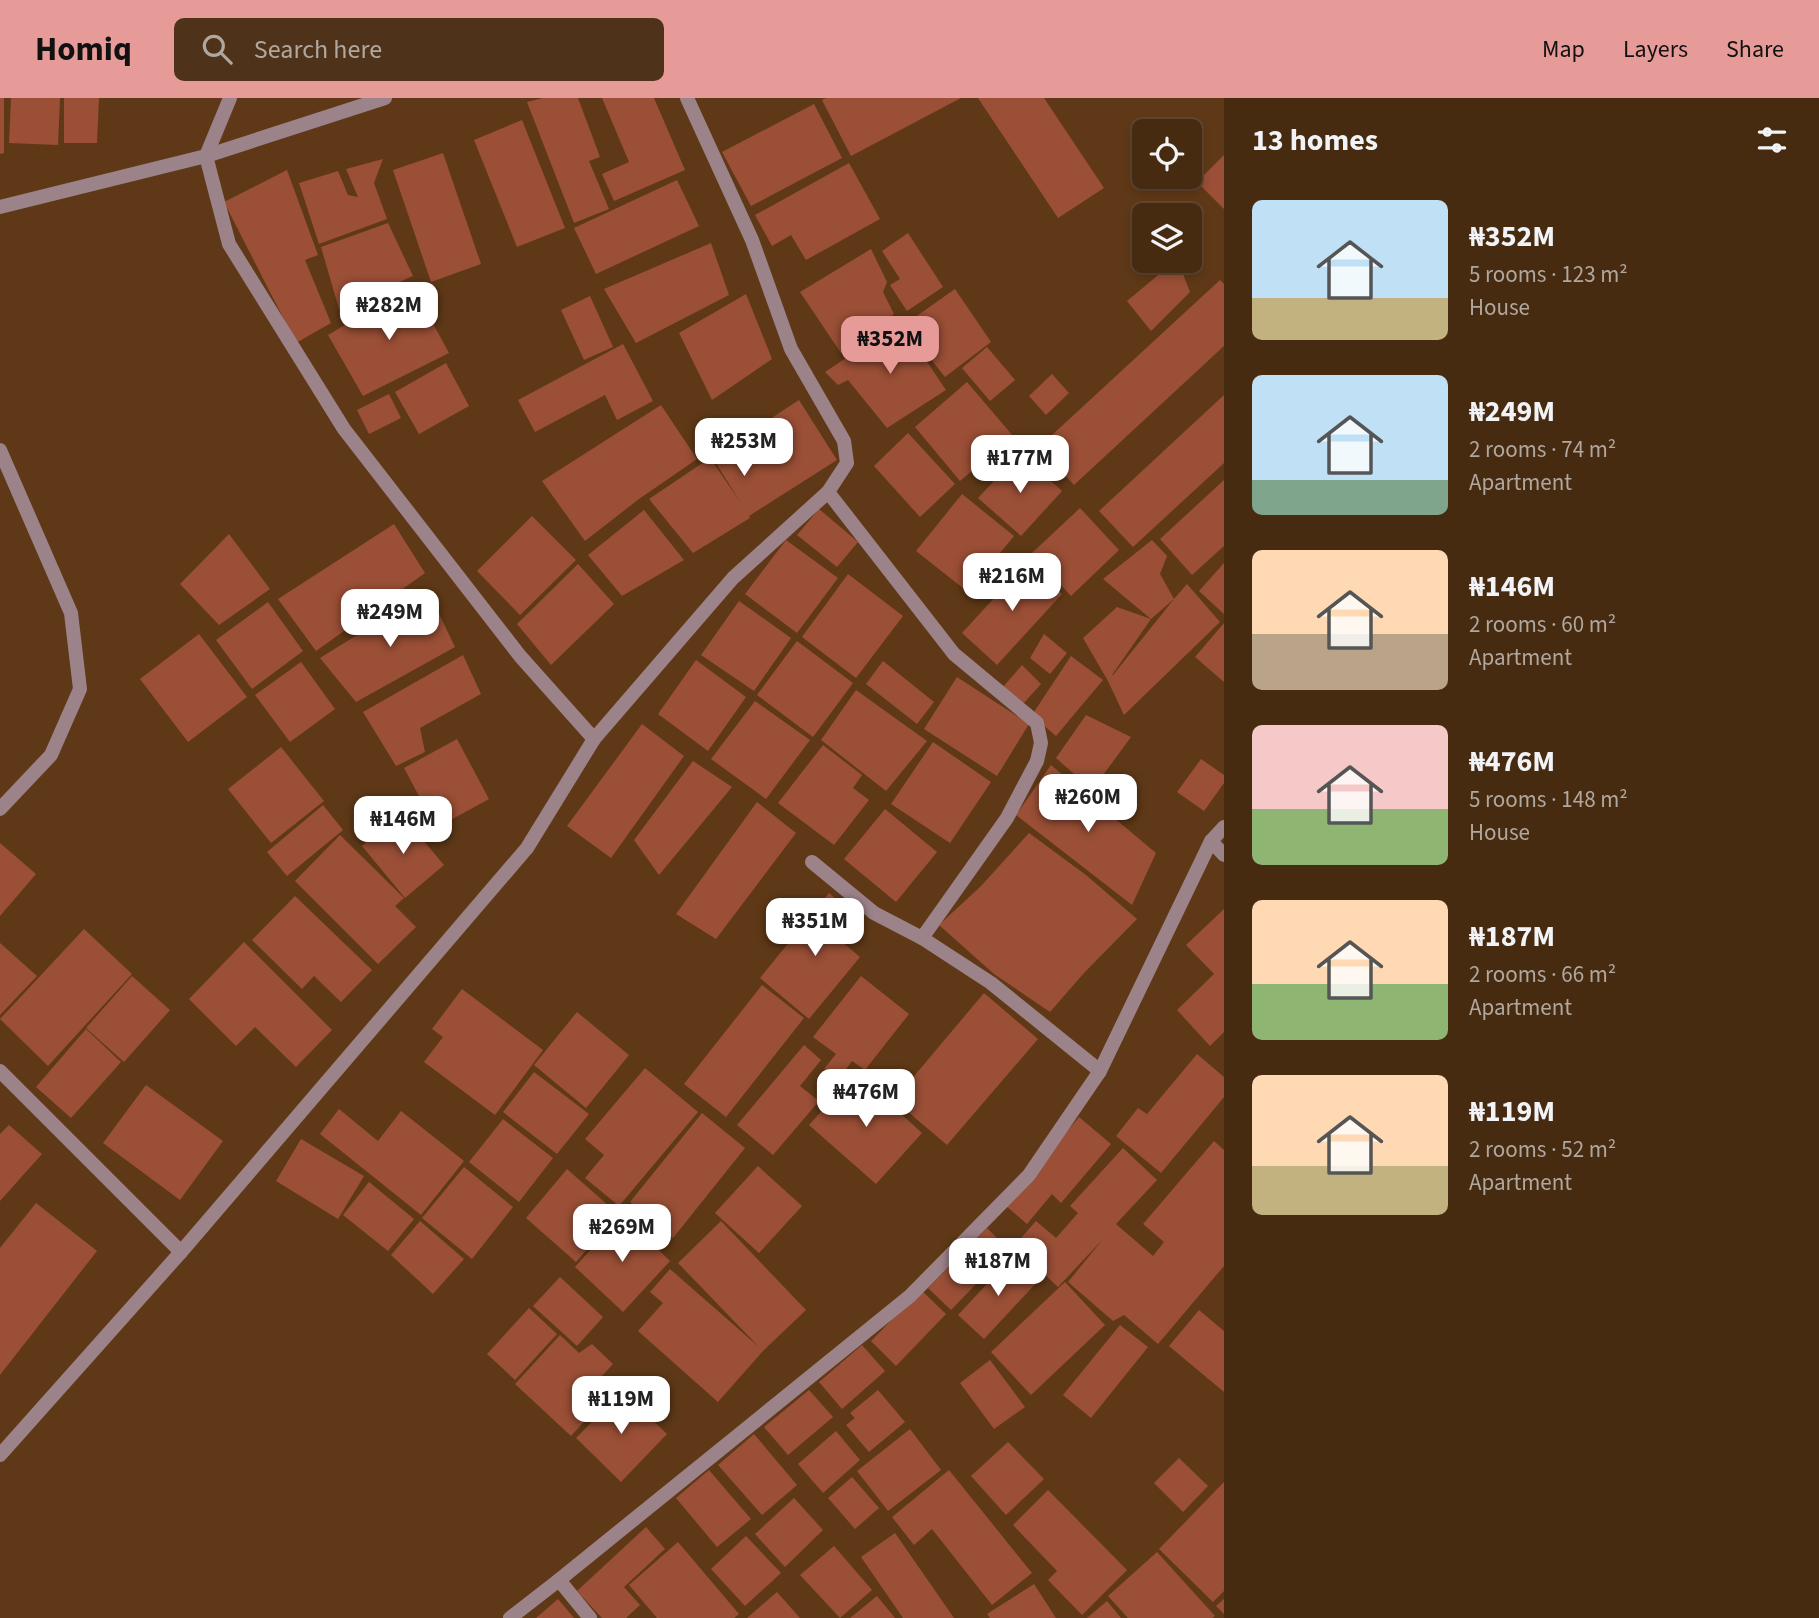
<!DOCTYPE html>
<html lang="en">
<head>
<meta charset="utf-8">
<style>
  :root { --surface:#472b11; --page:#4e331a; --text:#f1f3f6; --muted:#b0a79f; --line:#5f4731; --accent:#e69b98 }
  body { margin:0; font-family:"Source Sans 3",sans-serif; background:var(--page); color:var(--text); height:100vh; display:flex; flex-direction:column; font-size:26px; white-space:nowrap }
  * { box-sizing:border-box; margin:0 }
  p { font-size:23px; color:var(--muted) }
  .icon { flex:none; width:38px; height:38px; fill:none; stroke:currentColor; stroke-width:2; stroke-linecap:round; stroke-linejoin:round }
  .map { position:relative; flex:1; overflow:hidden }
  .sheet { display:flex; flex-direction:column; background:var(--surface); width:595px }
  .sheet>* { flex:none }
  .fabs { position:absolute; left:1132px; top:21px; display:grid; gap:14px }
  .fabs a { display:grid; place-items:center; width:70px; height:70px; border-radius:10px; background:var(--surface); box-shadow:0 4px 10px #0003,0 0 0 2px var(--line); font-size:35px }
  .price { position:absolute; translate:-50% -60px; padding:0 16px; border-radius:14px; background:#fff; color:#222; font-size:23px; line-height:46px; filter:drop-shadow(0 2px 4px #0008) }
  .price::after { content:''; position:absolute; left:50%; top:42px; width:21px; height:16px; margin-left:-10px; background:inherit; clip-path:polygon(0 0,100% 0,50% 100%) }
  .price.on { background:var(--accent); color:#111 }
  ul { padding:0; list-style:none }
  li { display:flex; align-items:center; gap:21px; height:175px; padding:0 28px }
  li span { display:grid; place-items:center; flex:none; width:196px; height:140px; border-radius:10px; color:#555 }
  li>.icon { margin-inline-start:auto }
  span .icon { width:84px; height:84px; fill:#fffc; stroke-width:1 }
  li b { font-size:30px }
  h2 { display:flex; justify-content:space-between; align-items:center; height:84px; padding:0 28px; font-size:30px }
  header { display:flex; align-items:center; gap:42px; box-sizing:border-box; height:98px; padding:0 35px; background:var(--accent); color:#111 }
  header strong { font-size:33px }
  nav { display:flex; gap:38px; margin-inline-start:auto; font-size:24px }
  .search { width:490px; height:63px; background:var(--page); display:flex; align-items:center; gap:18px; box-sizing:border-box; padding:0 24px; border-radius:10px; color:var(--muted); font-size:26px }
  main { display:flex; flex:1; min-height:0 }
  .map>svg:first-child { display:block }
</style>
</head>
<body>
<header>
<strong>Homiq</strong>
<div class="search"><svg class="icon" aria-label="search" viewBox="0 0 24 24"><circle cx="10" cy="10" r="6"/><path d="M15 15l6 6"/></svg>Search here</div>
<nav><a>Map</a><a>Layers</a><a>Share</a></nav>
</header>
<main>
<div class="map">
<svg width="1224" height="1520" viewBox="0 0 1224 1520">
  <rect width="100%" height="100%" fill="#5f3917"/>
  <g fill="#9a4f36" fill-rule="evenodd">
    <path d="M0,0H4V55L0,56Z"/>
    <path d="M11,0H60L58,47L9,45Z"/>
    <path d="M64,0H99L97,45H64Z"/>
    <path d="M543,0H578L600,59L589,63L609,111L574,125L527,4Z"/>
    <path d="M602,0H654L685,72L614,103L602,76L629,64Z"/>
    <path d="M826,0H961L851,58L822,2Z"/>
    <path d="M978,0H1044L1104,90L1058,120Z"/>
    <path d="M814,6L842,60L751,108L722,54Z"/>
    <path d="M522,22L565,130L517,149L474,42Z"/>
    <path d="M443,55L481,166L431,184L393,72Z"/>
    <path d="M1224,57V111L1197,84Z"/>
    <path d="M383,61L374,85L387,121L319,146L299,85L338,73L348,97L358,99L346,71Z"/>
    <path d="M849,65L880,121L806,162L791,137L772,148L755,117Z"/>
    <path d="M287,72L318,157L305,162L331,225L296,245L224,104Z"/>
    <path d="M677,82L699,128L596,176L574,130Z"/>
    <path d="M388,125L413,178L339,211L321,149Z"/>
    <path d="M908,135L943,189L907,213L890,187L900,181L882,153Z"/>
    <path d="M711,145L729,197L636,245L604,191Z"/>
    <path d="M871,151L887,184L883,194L894,216L841,255L800,194Z"/>
    <path d="M1175,163H1178L1190,194L1151,233L1127,203Z"/>
    <path d="M1220,182L1224,186V248L1074,387L1039,349Z"/>
    <path d="M412,187L449,255L363,298L328,237Z"/>
    <path d="M955,191L991,244L945,279L904,227Z"/>
    <path d="M746,196L772,261L712,302L679,235Z"/>
    <path d="M590,198L613,249L584,262L561,212Z"/>
    <path d="M900,224L946,292L887,330L848,282L838,287L825,274Z"/>
    <path d="M623,246L653,303L617,322L605,297L535,334L518,302Z"/>
    <path d="M987,249L1015,282L990,303L962,270Z"/>
    <path d="M446,265L469,308L419,336L395,294Z"/>
    <path d="M1052,276L1069,295L1046,317L1029,298Z"/>
    <path d="M967,284L1013,338L960,383L915,329Z"/>
    <path d="M389,296L401,320L369,336L357,312Z"/>
    <path d="M1224,297V365L1133,449L1099,413Z"/>
    <path d="M799,302L837,362L749,418L750,420L693,455L649,401L710,360L741,405L712,359Z"/>
    <path d="M661,307L697,361L639,401L585,443L542,383Z"/>
    <path d="M908,335L955,386L920,419L874,368Z"/>
    <path d="M1020,355L1062,393L1021,438L978,400Z"/>
    <path d="M1224,382V448L1192,477L1160,441Z"/>
    <path d="M962,396L1014,438L968,494L916,453Z"/>
    <path d="M1080,410L1119,452L1071,498L1032,455Z"/>
    <path d="M819,411L858,444L837,469L797,437Z"/>
    <path d="M644,412L684,462L622,498L588,457Z"/>
    <path d="M532,418L576,462L520,517L477,473Z"/>
    <path d="M394,426L425,475L316,553L278,501Z"/>
    <path d="M229,436L270,491L219,527L180,486Z"/>
    <path d="M786,442L838,480L797,535L745,496Z"/>
    <path d="M1152,442L1167,458L1160,476L1174,501L1187,486L1220,524L1124,617L1108,583L1083,540L1117,509L1151,521L1103,481ZM1174,501L1113,577H1112L1151,521Z"/>
    <path d="M1028,463L1062,496L997,567L962,535Z"/>
    <path d="M1224,465V516L1199,493Z"/>
    <path d="M578,466L614,506L551,567L517,526Z"/>
    <path d="M848,476L903,518L856,580L802,539Z"/>
    <path d="M428,493L455,549L356,604L320,560Z"/>
    <path d="M739,503L791,540L754,593L701,557Z"/>
    <path d="M268,504L303,553L252,591L216,542Z"/>
    <path d="M1224,525V584L1195,559Z"/>
    <path d="M199,536L247,599L188,644L140,581Z"/>
    <path d="M1044,536L1067,555L1050,576L1030,560Z"/>
    <path d="M797,543L853,585L813,639L757,597Z"/>
    <path d="M463,557L481,596L420,630L425,654L396,668L363,614Z"/>
    <path d="M1071,558L1103,582L1056,638L1032,617Z"/>
    <path d="M696,562L746,599L708,653L658,616Z"/>
    <path d="M883,563L934,604L917,626L866,586Z"/>
    <path d="M301,564L335,611L290,644L255,597Z"/>
    <path d="M1022,567L1041,586L1022,607L1003,589Z"/>
    <path d="M957,579L1029,626L997,678L924,631Z"/>
    <path d="M856,592L927,643L886,693L821,642Z"/>
    <path d="M755,603L810,642L766,701L711,661Z"/>
    <path d="M1086,617L1131,639L1092,692L1056,660Z"/>
    <path d="M642,626L684,658L611,760L567,728Z"/>
    <path d="M457,641L489,701L436,730L404,670Z"/>
    <path d="M933,644L991,684L950,745L891,706Z"/>
    <path d="M823,647L862,677L853,690L869,702L834,747L778,705Z"/>
    <path d="M281,649L324,703L271,745L228,691Z"/>
    <path d="M1201,661L1224,677V685L1204,713L1177,694Z"/>
    <path d="M693,663L732,689L659,777L634,742Z"/>
    <path d="M1051,667L1156,755L1132,807L1016,717Z"/>
    <path d="M757,704L796,735L716,841L676,816Z"/>
    <path d="M323,707L343,732L287,778L267,754Z"/>
    <path d="M885,711L937,754L896,804L844,761Z"/>
    <path d="M401,716L444,767L405,800L362,748Z"/>
    <path d="M1029,735L1086,777L1137,821L1084,875L1050,914L994,876L939,827L981,788Z"/>
    <path d="M340,737L404,800L395,808L416,829L378,866L295,783Z"/>
    <path d="M0,745L36,776L0,818Z"/>
    <path d="M829,795L860,821L841,843L860,859L809,921L760,880Z"/>
    <path d="M295,798L372,872L341,904L314,878L302,891L252,842Z"/>
    <path d="M1224,811V934L1210,948L1177,912L1214,876L1186,847Z"/>
    <path d="M84,831L132,876L48,968L0,921Z"/>
    <path d="M244,844L332,932L296,969L255,929L236,948L189,901Z"/>
    <path d="M0,845L37,878L0,917Z"/>
    <path d="M132,878L170,912L124,964L86,930Z"/>
    <path d="M861,878L909,916L865,972L852,963L838,982L824,971L836,956L813,939Z"/>
    <path d="M762,887L804,920L726,1019L684,986Z"/>
    <path d="M462,891L543,952L495,1017L424,964L443,939L432,931Z"/>
    <path d="M984,895L1038,941L947,1047L894,1002Z"/>
    <path d="M577,914L629,957L586,1010L534,967Z"/>
    <path d="M86,931L121,964L71,1020L36,989Z"/>
    <path d="M804,947L821,962L800,988L819,1003L773,1057L737,1027Z"/>
    <path d="M1197,956L1224,979V999L1161,1075L1116,1038L1138,1010L1147,1016Z"/>
    <path d="M645,970L698,1014L619,1108L585,1080L604,1057L585,1041Z"/>
    <path d="M534,974L589,1016L557,1056L503,1014Z"/>
    <path d="M856,975L922,1035L876,1086L809,1027Z"/>
    <path d="M146,987L223,1043L180,1102L103,1045Z"/>
    <path d="M339,1011L378,1043L401,1013L464,1063L421,1117L320,1036Z"/>
    <path d="M702,1015L745,1050L673,1140L630,1104Z"/>
    <path d="M1079,1019L1111,1046L1061,1105L1052,1096L1027,1126L1005,1107Z"/>
    <path d="M503,1021L553,1060L519,1104L469,1064Z"/>
    <path d="M9,1027L42,1056L0,1103V1036Z"/>
    <path d="M301,1041L364,1078L338,1121L276,1083Z"/>
    <path d="M1214,1043L1224,1052V1168L1158,1246L1124,1217L1113,1223L1068,1184L1103,1141L1058,1189L1014,1148L1036,1123L1056,1140L1078,1115L1070,1108L1123,1050L1157,1082L1116,1126L1153,1158L1164,1144L1143,1126Z"/>
    <path d="M758,1068L802,1108L759,1155L715,1115Z"/>
    <path d="M464,1069L513,1109L472,1161L422,1120Z"/>
    <path d="M567,1071L618,1116L576,1164L526,1120Z"/>
    <path d="M369,1084L414,1121L388,1153L343,1117Z"/>
    <path d="M36,1105L97,1153L0,1277V1150Z"/>
    <path d="M622,1117L670,1163L623,1214L575,1169Z"/>
    <path d="M420,1123L464,1161L433,1196L391,1157Z"/>
    <path d="M721,1123L806,1212L763,1253L718,1304L638,1233L663,1205L650,1194L670,1171L759,1249L678,1165Z"/>
    <path d="M987,1130L1009,1152L951,1212L928,1190Z"/>
    <path d="M1013,1158L1039,1182L984,1241L958,1217Z"/>
    <path d="M560,1179L603,1219L577,1248L533,1208Z"/>
    <path d="M1065,1184L1105,1227L1031,1297L991,1254Z"/>
    <path d="M921,1192L946,1216L896,1268L871,1243Z"/>
    <path d="M529,1210L557,1236L515,1282L487,1256Z"/>
    <path d="M1199,1212L1224,1233V1294L1169,1248Z"/>
    <path d="M1120,1227L1148,1249L1091,1320L1063,1297Z"/>
    <path d="M560,1237L579,1255L592,1246L613,1266L590,1291L603,1303L571,1338L515,1286Z"/>
    <path d="M862,1247L885,1273L842,1311L819,1284Z"/>
    <path d="M990,1262L1025,1309L994,1331L960,1285Z"/>
    <path d="M809,1292L833,1319L788,1357L764,1329Z"/>
    <path d="M878,1292L905,1324L869,1354L846,1327L855,1320L850,1315Z"/>
    <path d="M622,1293L667,1336L621,1384L576,1340Z"/>
    <path d="M910,1331L941,1372L888,1413L857,1373Z"/>
    <path d="M836,1333L860,1362L823,1395L798,1366Z"/>
    <path d="M754,1336L797,1387L762,1417L718,1367Z"/>
    <path d="M1008,1344L1044,1381L1006,1417L971,1378Z"/>
    <path d="M1179,1360L1208,1388L1183,1414L1154,1385Z"/>
    <path d="M709,1372L751,1421L717,1449L676,1400Z"/>
    <path d="M949,1372L1032,1475L992,1507L932,1431L914,1447L892,1419Z"/>
    <path d="M852,1379L879,1410L855,1431L828,1400Z"/>
    <path d="M1224,1384V1493L1213,1504L1159,1451Z"/>
    <path d="M1048,1392L1127,1472L1082,1517L1048,1482L1057,1473L1013,1427Z"/>
    <path d="M794,1400L823,1432L785,1469L755,1436Z"/>
    <path d="M646,1429L665,1451L624,1489L640,1507L626,1520H602L577,1493Z"/>
    <path d="M895,1435L954,1520H903L861,1459Z"/>
    <path d="M746,1438L781,1475L745,1508L711,1471Z"/>
    <path d="M678,1444L739,1516L734,1520H657L629,1487Z"/>
    <path d="M834,1448L872,1492L840,1520L800,1477Z"/>
    <path d="M1157,1454L1215,1518L1212,1520H1128L1108,1498Z"/>
    <path d="M1034,1486L1056,1520H990L987,1516Z"/>
    <path d="M777,1494L800,1520H747Z"/>
    <path d="M877,1498L895,1520H850Z"/>
    <path d="M558,1501L574,1520H536Z"/>
    <path d="M1224,1501V1516L1216,1508Z"/>
    <path d="M1107,1503L1121,1520H1087Z"/>
  </g>
  <g fill="none" stroke-linecap="round" stroke-linejoin="round">
    <g stroke="#9c838a" stroke-width="14">
      <path d="M230,0L206,58L229,146L344,331L520,558L594,641L733,480L828,394"/>
      <path d="M687,0L752,142L791,251L844,343L847,365L828,394L954,556L1037,625L1041,645L1037,663L1007,720L922,840L991,885L1100,973L1211,743"/>
      <path d="M0,109L206,58L385,0"/>
      <path d="M0,352L71,515L80,591L51,657L0,711"/>
      <path d="M1224,729L1211,743L1224,757"/>
      <path d="M812,764L874,815L922,840"/>
      <path d="M0,973L181,1154"/>
      <path d="M0,1357L181,1154L527,750L594,641"/>
      <path d="M510,1520L559,1482"/>
      <path d="M590,1520L559,1482L910,1198L1029,1077L1100,973"/>
    </g>
  </g>
</svg>
<div class="fabs">
<a><svg class="icon" aria-label="locate" viewBox="0 0 24 24"><circle cx="12" cy="12" r="6"/><path d="M12 2v4M12 18v4M2 12h4M18 12h4"/></svg></a>
<a><svg class="icon" aria-label="layers" viewBox="0 0 24 24"><path d="M12 4l9 5-9 5-9-5zM3 14l9 5 9-5"/></svg></a>
</div>
<b class="price" style="left:389px;top:244px">₦282M</b>
<b class="price on" style="left:890px;top:278px">₦352M</b>
<b class="price" style="left:744px;top:380px">₦253M</b>
<b class="price" style="left:1020px;top:397px">₦177M</b>
<b class="price" style="left:1012px;top:515px">₦216M</b>
<b class="price" style="left:390px;top:551px">₦249M</b>
<b class="price" style="left:1088px;top:736px">₦260M</b>
<b class="price" style="left:403px;top:758px">₦146M</b>
<b class="price" style="left:815px;top:860px">₦351M</b>
<b class="price" style="left:866px;top:1031px">₦476M</b>
<b class="price" style="left:622px;top:1166px">₦269M</b>
<b class="price" style="left:998px;top:1200px">₦187M</b>
<b class="price" style="left:621px;top:1338px">₦119M</b>
</div>
<section class="sheet">
<h2>13 homes<svg class="icon" aria-label="filters" viewBox="0 0 24 24"><path d="M4 7h16M4 17h16"/><circle cx="9" cy="7" r="2"/><circle cx="15" cy="17" r="2"/></svg></h2>
<ul>
<li><span style="background:linear-gradient(#bfe0f5 70%,#c2b280 0)"><svg class="icon" aria-label="home" viewBox="0 0 24 24"><path d="M3 11l9-7 9 7M6 9v11h12V9"/></svg></span><div><b>₦352M</b><p>5 rooms · 123 m²</p><p>House</p></div></li>
<li><span style="background:linear-gradient(#bfe0f5 75%,#7fa58c 0)"><svg class="icon" aria-label="home" viewBox="0 0 24 24"><path d="M3 11l9-7 9 7M6 9v11h12V9"/></svg></span><div><b>₦249M</b><p>2 rooms · 74 m²</p><p>Apartment</p></div></li>
<li><span style="background:linear-gradient(#ffd9b3 60%,#b9a48a 0)"><svg class="icon" aria-label="home" viewBox="0 0 24 24"><path d="M3 11l9-7 9 7M6 9v11h12V9"/></svg></span><div><b>₦146M</b><p>2 rooms · 60 m²</p><p>Apartment</p></div></li>
<li><span style="background:linear-gradient(#f6c9c9 60%,#8fb573 0)"><svg class="icon" aria-label="home" viewBox="0 0 24 24"><path d="M3 11l9-7 9 7M6 9v11h12V9"/></svg></span><div><b>₦476M</b><p>5 rooms · 148 m²</p><p>House</p></div></li>
<li><span style="background:linear-gradient(#ffd9b3 60%,#8fb573 0)"><svg class="icon" aria-label="home" viewBox="0 0 24 24"><path d="M3 11l9-7 9 7M6 9v11h12V9"/></svg></span><div><b>₦187M</b><p>2 rooms · 66 m²</p><p>Apartment</p></div></li>
<li><span style="background:linear-gradient(#ffd9b3 65%,#c2b280 0)"><svg class="icon" aria-label="home" viewBox="0 0 24 24"><path d="M3 11l9-7 9 7M6 9v11h12V9"/></svg></span><div><b>₦119M</b><p>2 rooms · 52 m²</p><p>Apartment</p></div></li>
</ul>
</section>
</main>
</body>
</html>
